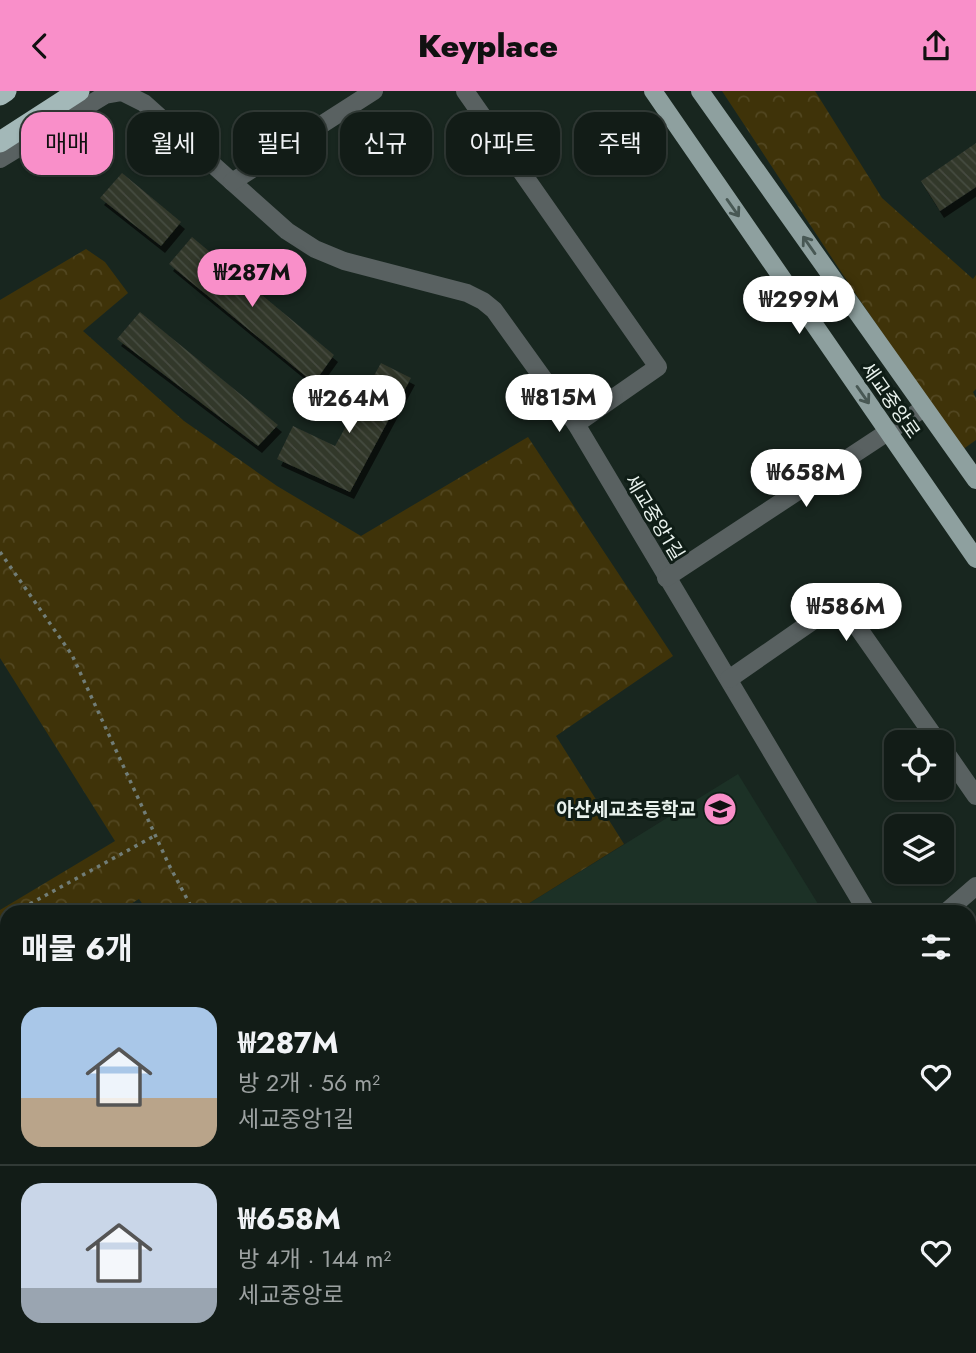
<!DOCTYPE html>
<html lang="ko">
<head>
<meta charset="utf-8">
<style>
  :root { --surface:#121c17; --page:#1f2924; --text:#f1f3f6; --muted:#9ca1a1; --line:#313a36; --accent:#f98fc9 }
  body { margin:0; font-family:Jost,"Noto Sans KR",sans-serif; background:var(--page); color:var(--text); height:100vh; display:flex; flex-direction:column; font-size:26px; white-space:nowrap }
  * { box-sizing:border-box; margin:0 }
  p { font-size:23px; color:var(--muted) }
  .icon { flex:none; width:38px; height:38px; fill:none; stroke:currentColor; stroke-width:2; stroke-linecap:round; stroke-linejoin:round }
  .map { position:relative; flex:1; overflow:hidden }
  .side { position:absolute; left:0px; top:814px; width:976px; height:450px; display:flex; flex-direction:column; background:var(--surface); border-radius:21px 21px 0 0; box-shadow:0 2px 5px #0004,0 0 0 2px var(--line) }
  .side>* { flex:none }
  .hud { position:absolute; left:21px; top:21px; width:934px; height:63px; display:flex; gap:14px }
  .tools { position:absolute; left:884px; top:639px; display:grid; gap:14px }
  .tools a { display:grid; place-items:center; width:70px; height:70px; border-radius:14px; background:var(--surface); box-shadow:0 2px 5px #0004,0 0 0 2px var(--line); font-size:35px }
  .price { position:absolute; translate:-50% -60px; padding:0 16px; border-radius:24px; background:#fff; color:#222; font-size:23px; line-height:46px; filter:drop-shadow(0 2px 4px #0008) }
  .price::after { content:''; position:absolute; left:50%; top:42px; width:21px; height:16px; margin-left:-10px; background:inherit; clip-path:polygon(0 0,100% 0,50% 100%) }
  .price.active { background:var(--accent); color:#111 }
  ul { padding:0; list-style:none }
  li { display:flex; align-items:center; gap:21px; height:175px; padding:0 21px }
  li+li { border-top:2px solid var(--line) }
  li span { display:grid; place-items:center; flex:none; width:196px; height:140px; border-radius:21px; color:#555 }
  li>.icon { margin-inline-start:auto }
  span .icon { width:84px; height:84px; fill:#fffc; stroke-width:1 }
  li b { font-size:30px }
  h2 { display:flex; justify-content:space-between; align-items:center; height:84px; padding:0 21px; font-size:30px }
  .chip { padding:0 24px; border-radius:21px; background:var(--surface); box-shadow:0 2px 5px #0004,0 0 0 2px var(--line); font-size:24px; line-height:63px }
  .chip.active { background:var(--accent); color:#111 }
  header { display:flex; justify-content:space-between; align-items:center; height:91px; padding:0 21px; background:var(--accent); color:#111; font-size:32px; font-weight:800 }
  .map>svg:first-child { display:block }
</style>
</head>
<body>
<header><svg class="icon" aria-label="back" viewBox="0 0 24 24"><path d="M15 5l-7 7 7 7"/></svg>Keyplace<svg class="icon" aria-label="share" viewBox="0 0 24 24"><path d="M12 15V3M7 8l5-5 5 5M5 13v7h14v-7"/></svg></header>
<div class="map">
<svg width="976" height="1262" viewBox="0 0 976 1262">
  <defs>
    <pattern id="forest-crowns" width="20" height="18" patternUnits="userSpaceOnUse" patternTransform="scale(1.75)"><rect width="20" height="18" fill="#3f3309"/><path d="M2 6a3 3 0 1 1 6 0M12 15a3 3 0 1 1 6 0" fill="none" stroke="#524721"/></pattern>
    <pattern id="building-back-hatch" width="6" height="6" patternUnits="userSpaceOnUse" patternTransform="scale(1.75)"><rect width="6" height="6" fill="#32372b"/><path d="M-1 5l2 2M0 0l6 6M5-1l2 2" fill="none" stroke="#464b40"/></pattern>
    <filter id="shadow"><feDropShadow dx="4" dy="7" stdDeviation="0" flood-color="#0009"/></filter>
  </defs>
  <rect width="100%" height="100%" fill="#18261f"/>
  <g fill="#1c3126">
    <path d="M738,683L823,821H515Z"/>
    <path d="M502,1257H590L582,1262H505Z"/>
  </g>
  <g fill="url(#forest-crowns)">
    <path d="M722,0H815L882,107L973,188L976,184V298L973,301L976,307V349L962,359L853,199Z"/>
    <path d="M86,158L105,171L128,202L83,240L184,330L277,395L361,445L528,346L673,565L556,645L624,753L515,821H148L139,808L117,821H7V887L0,891V819L115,750L0,567V209Z"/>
    <path d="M428,1257H502L505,1262H432Z"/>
  </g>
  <g fill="url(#building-back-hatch)" filter="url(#shadow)">
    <path d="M976,52V96L940,120L921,90Z"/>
    <path d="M122,82L181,131L161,155L100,107Z"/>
    <path d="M192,146L334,264L314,292L169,173Z"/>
    <path d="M140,221L278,334L258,355L117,248Z"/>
    <path d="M381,272L411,287L350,401L277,368L293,335L335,355Z"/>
  </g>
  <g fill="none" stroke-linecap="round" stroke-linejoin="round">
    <g stroke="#717d77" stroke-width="3.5" stroke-dasharray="3.5 5" stroke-linecap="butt">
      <path d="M0,461L72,564L169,774L194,821"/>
      <path d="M15,821L156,744"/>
      <path d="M0,829L7,825"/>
      <path d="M444,1256L448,1262"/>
    </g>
    <g stroke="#596161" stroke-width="18">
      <path d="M465,0L658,276L576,333"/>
      <path d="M0,68L105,4L122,1L144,12L287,140L315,158L344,170L467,202L483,210L494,219L576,333L867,821"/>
      <path d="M232,91L374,0"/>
      <path d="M666,487L924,317"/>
      <path d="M729,588L840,511L938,651"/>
      <path d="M942,656L976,705"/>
      <path d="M946,821L976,795"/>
      <path d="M970,980L976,989"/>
      <path d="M970,1082L976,1077"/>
      <path d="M701,1262L711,1256"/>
    </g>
    <g stroke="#8ea09f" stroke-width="18">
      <path d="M653,0L976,468"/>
      <path d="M700,0L976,389"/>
    </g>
    <g stroke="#a3b8b8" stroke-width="21">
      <path d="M0,4L6,0"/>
      <path d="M0,51L79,0"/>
    </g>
  </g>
  <defs><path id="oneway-shaft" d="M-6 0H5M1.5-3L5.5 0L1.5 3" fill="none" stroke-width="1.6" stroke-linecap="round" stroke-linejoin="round" transform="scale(1.75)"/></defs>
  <g stroke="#485854">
    <use href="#oneway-shaft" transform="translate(733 117) rotate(55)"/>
    <use href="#oneway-shaft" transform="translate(809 154) rotate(-125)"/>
    <use href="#oneway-shaft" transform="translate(863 304) rotate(55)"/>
  </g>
  <defs>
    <symbol id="school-disc" viewBox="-11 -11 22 22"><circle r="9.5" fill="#f98fc9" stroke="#0f1d16"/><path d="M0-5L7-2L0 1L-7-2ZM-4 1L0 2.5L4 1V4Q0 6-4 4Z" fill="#111"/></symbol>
  </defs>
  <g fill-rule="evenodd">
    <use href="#school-disc" x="701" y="699" width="38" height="38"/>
  </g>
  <g text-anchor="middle" stroke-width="6" stroke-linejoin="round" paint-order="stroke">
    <g font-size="19" fill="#e9f2ed" stroke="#0f1d16">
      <text transform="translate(891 309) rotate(55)" y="7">세교중앙로</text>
      <text transform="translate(655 426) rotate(59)" y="7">세교중앙1길</text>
    </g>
    <g font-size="19" font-weight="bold" fill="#e9f2ed" stroke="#0f1d16" text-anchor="end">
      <text x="696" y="725">아산세교초등학교</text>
    </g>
  </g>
</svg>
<div class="tools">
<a><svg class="icon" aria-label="locate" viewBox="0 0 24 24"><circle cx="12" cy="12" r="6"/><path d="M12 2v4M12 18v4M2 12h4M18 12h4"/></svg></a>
<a><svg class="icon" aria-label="layers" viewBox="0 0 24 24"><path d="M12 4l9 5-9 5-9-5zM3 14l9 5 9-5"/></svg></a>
</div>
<b class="price active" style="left:252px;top:218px">₩287M</b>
<b class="price" style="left:799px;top:245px">₩299M</b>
<b class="price" style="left:559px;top:343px">₩815M</b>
<b class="price" style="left:349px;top:344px">₩264M</b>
<b class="price" style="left:806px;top:418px">₩658M</b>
<b class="price" style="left:846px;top:552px">₩586M</b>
<div class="hud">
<a class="chip active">매매</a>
<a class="chip">월세</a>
<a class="chip">필터</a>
<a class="chip">신규</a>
<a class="chip">아파트</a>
<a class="chip">주택</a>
</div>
<section class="side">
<h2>매물 6개<svg class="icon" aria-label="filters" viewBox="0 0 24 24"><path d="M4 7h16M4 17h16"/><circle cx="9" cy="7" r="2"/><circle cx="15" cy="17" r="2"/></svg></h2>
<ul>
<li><span style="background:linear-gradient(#a9c7e8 65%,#b9a48a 0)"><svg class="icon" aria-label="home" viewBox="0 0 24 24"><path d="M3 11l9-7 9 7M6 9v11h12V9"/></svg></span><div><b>₩287M</b><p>방 2개 · 56 m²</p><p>세교중앙1길</p></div><svg class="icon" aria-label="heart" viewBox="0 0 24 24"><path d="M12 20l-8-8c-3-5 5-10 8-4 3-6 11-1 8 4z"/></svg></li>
<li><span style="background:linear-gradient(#c9d6e8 75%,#9aa5b1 0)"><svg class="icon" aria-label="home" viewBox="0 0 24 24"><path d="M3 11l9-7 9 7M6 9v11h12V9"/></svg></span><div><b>₩658M</b><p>방 4개 · 144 m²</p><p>세교중앙로</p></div><svg class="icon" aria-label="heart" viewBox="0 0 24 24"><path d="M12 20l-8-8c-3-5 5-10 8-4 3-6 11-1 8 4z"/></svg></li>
</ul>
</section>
</div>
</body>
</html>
